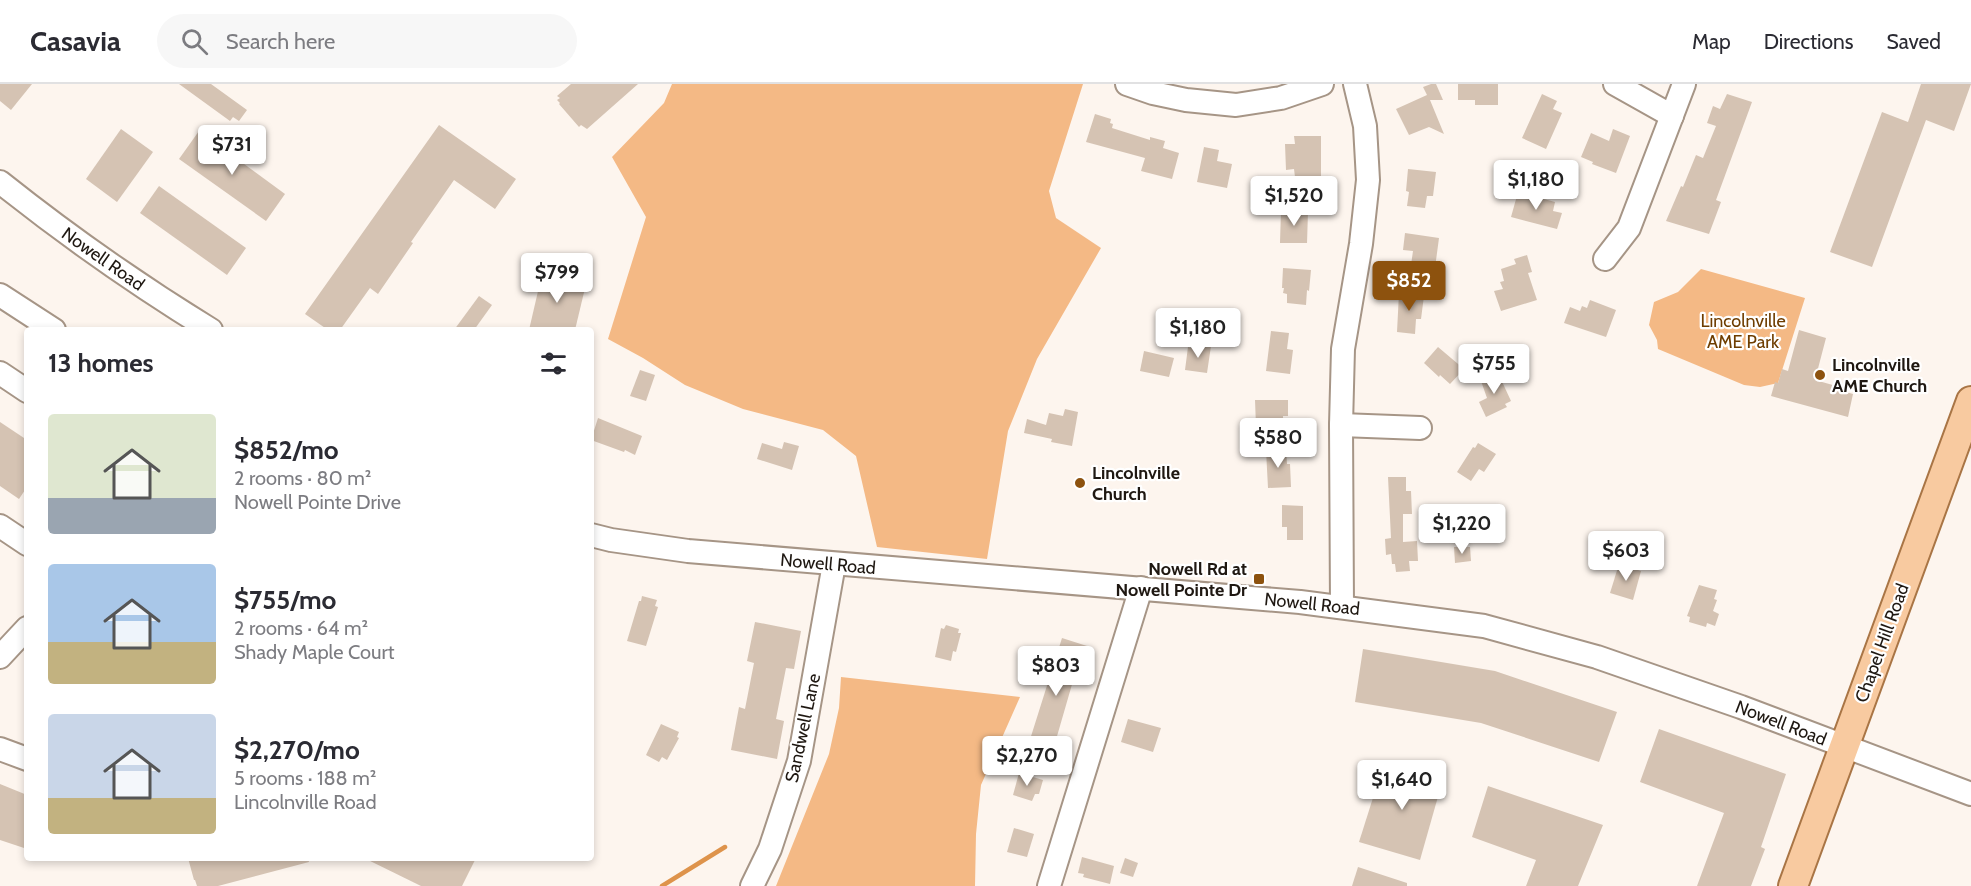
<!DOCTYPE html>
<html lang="en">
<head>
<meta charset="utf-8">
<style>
  :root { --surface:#fff; --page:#f7f7f7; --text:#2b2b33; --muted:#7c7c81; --line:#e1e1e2; --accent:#8d520e }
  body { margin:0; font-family:Cabin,sans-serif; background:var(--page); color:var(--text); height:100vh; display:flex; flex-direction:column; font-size:22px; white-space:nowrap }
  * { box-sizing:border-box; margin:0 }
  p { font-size:20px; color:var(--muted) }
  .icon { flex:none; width:33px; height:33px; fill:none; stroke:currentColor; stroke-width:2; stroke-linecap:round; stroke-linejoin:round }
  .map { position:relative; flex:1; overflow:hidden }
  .drawer { position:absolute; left:24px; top:243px; width:570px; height:534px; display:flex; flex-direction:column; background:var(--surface); border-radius:6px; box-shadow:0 3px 9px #0003 }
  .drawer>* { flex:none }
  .price { position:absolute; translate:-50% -51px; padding:0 14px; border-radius:6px; background:#fff; color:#222; font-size:20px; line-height:39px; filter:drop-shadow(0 2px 3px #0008) }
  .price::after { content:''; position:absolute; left:50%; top:36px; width:18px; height:14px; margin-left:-9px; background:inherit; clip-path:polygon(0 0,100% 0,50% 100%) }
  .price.selected { background:var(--accent); color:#fff }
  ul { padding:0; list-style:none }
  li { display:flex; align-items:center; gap:18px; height:150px; padding:0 24px }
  li span { display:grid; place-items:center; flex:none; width:168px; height:120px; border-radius:6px; color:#555 }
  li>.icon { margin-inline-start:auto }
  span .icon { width:72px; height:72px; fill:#fffc; stroke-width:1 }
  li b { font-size:26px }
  h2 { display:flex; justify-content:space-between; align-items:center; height:72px; padding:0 24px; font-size:26px }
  header { display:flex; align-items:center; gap:36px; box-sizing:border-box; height:84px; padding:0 30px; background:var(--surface); border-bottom:2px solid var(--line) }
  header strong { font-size:28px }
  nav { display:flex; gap:33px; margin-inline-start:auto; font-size:21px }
  .search { width:420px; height:54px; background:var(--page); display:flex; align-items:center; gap:15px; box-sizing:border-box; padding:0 21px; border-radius:33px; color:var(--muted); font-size:22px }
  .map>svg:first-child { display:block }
</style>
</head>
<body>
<header>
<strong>Casavia</strong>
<div class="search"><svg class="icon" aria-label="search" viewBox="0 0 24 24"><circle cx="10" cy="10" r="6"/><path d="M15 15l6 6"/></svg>Search here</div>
<nav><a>Map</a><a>Directions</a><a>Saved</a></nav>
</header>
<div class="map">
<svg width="1971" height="802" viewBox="0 0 1971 802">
  <rect width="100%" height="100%" fill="#fdf5ee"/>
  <g fill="#f4b985">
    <path d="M672,0H1083L1049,107L1056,134L1101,164L1037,275L1008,347L987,475L877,463L856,372L823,346L743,325L685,301L643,274L608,255L646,133L612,73L664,19Z"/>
    <path d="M1701,185L1805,214L1778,299L1760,303L1744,301L1658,265L1657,256L1649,241L1654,218L1678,208Z"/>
    <path d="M841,593L1020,613L981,701L976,750L975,802H776L829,670L839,624Z"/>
  </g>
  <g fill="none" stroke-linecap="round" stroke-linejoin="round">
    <path stroke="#de934b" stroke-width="4.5" d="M662,802L725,763"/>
  </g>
  <g fill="#d5c3b3">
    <path d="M0,0H32L11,26L0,17Z"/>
    <path d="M179,0H211L247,26L239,37L233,33L230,37Z"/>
    <path d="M571,0H638L587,45L581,41L579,43L559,20L560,19L557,16L560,14L557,12Z"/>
    <path d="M1431,0H1436L1443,16H1430L1444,50L1429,43L1409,51L1396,25L1427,11L1423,3Z"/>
    <path d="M1458,0H1498V21H1475V16H1458Z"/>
    <path d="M1921,0H1971L1954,47L1926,36L1872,183L1830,168L1882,28L1908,38Z"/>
    <path d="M1542,10L1557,17L1553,25L1562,29L1546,65L1522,54Z"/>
    <path d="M1727,10L1752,18L1716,116L1721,118L1709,150L1666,137L1681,102L1683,103L1696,71L1703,74L1716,42L1707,39L1713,22L1720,25Z"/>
    <path d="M1095,30L1111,35L1110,39L1113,40L1112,44L1150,56V53L1165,57L1163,64L1179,69L1172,95L1141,87L1145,74L1086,58Z"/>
    <path d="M439,41L516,95L495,125L454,96L411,158L413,159L378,210L370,204L340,246H328L305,230Z"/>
    <path d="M121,45L153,68L117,118L86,95Z"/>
    <path d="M1613,45L1630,52L1616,89L1592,80L1593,78L1581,73L1591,49L1609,57Z"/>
    <path d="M199,47L285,110L266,137L179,75Z"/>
    <path d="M1294,52H1321V93H1318L1317,127L1301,126L1302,93H1295L1294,85L1286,86L1285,60H1295Z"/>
    <path d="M1204,63L1219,66L1217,77L1232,80L1227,104L1197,98Z"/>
    <path d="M1408,85L1436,88L1433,112H1427L1425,124L1407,122L1409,108L1406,107Z"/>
    <path d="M159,102L246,164L227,191L140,129Z"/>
    <path d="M1518,108L1555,118L1553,127L1562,129L1557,145L1511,133Z"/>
    <path d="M1281,126L1308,127L1307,159H1280Z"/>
    <path d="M1405,149L1439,154L1435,184L1411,181L1413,167L1403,166Z"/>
    <path d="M1527,171L1532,188L1528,189L1537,216L1501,227L1494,207L1503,205L1500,198L1504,197L1501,185L1516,180L1514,175Z"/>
    <path d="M1283,184L1311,186L1309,207L1307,206L1306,221L1287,219V210L1283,209L1284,204H1282Z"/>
    <path d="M542,190L586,200L575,246H529Z"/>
    <path d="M1399,209L1424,212L1421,235H1416L1415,250L1397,248Z"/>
    <path d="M479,212L492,221L474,246H454Z"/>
    <path d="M1590,216L1616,226L1606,253L1564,239L1570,223L1580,227L1582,222L1587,224Z"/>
    <path d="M1799,246L1826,254L1815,296L1847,305L1846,308L1853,310L1848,333L1771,312L1775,298L1778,299L1782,285L1788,287Z"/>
    <path d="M1271,247L1289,249L1287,265L1293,266L1290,290L1266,287Z"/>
    <path d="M1197,260L1211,262L1207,289L1185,286L1188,263L1197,265Z"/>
    <path d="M1438,263L1464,285L1450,300L1440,291L1439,293L1424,279Z"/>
    <path d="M1144,267L1174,274L1169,293L1140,287Z"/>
    <path d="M640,286L655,291L646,317L630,312Z"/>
    <path d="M1498,289L1511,317L1505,320L1507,323L1486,333L1479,318L1487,314L1481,297Z"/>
    <path d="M1255,316H1288V332H1283V340H1280V342H1256Z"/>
    <path d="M1065,325L1078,328L1072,362L1051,358L1052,355L1024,349L1027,335L1046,341L1049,329L1063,332Z"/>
    <path d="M598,334L642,352L635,371L625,366L624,368L591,356Z"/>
    <path d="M0,338L27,356V403L19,415L0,402Z"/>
    <path d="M784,358L799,362L792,386L757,375L762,359L782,365Z"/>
    <path d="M1478,359L1496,370L1484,388L1479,385L1471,397L1457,388L1473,363L1475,364Z"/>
    <path d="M1286,365L1287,380H1290L1291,403L1268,404L1266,366Z"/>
    <path d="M1388,393H1406V407H1411L1412,430H1403V458L1417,457L1418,477H1409L1410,487L1396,488L1395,480H1392L1391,470L1386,471L1385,455L1391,454Z"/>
    <path d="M1282,421L1303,422V456H1287V443H1282Z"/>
    <path d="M1454,463H1470L1471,477L1455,479Z"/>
    <path d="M1619,480L1641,487L1633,516L1610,509Z"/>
    <path d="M1699,501L1717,506L1714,515L1717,516L1713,527L1719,530L1715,542L1707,539L1706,543L1689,538L1690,533L1687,532Z"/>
    <path d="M642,512L657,516L655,522L658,523L646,562L627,557L639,517H641Z"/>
    <path d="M755,538L801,547L794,585L786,584L776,635L784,637L777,675L731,666L739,623L745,625L754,579L747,577Z"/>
    <path d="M946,541L959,545L958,549H961L956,568L953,567L951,577L935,573L941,544L944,545Z"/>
    <path d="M1062,554L1087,562L1077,590H1075L1051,673L1027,665Z"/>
    <path d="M1363,565L1495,587L1617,628L1599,678L1481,639L1355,618Z"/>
    <path d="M1128,635L1161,644L1153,668L1121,658Z"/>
    <path d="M661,640L679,648L677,653L679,654L667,676L662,673L659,678L646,671Z"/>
    <path d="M1659,645L1786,690L1761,763L1765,765L1751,802H1697L1724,729L1640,698Z"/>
    <path d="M1384,679L1443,695L1420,776L1359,758Z"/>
    <path d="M1019,689L1043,696L1039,710H1035L1032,717L1013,711Z"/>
    <path d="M0,700L27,711V765L0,756Z"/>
    <path d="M1488,702L1603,741L1578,802H1526L1536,776L1472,753Z"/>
    <path d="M1014,744L1034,750L1027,773L1007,768Z"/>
    <path d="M1082,773L1114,782L1110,800L1083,793L1084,790L1078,789Z"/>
    <path d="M188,774H308L309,778L218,802H197L195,796H194Z"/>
    <path d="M364,774H476L462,802H421Z"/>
    <path d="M1125,774L1138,779L1133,793L1120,789Z"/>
    <path d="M1358,783L1407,799V802H1352Z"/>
  </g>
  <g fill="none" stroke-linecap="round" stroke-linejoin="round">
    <defs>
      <g id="minor">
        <path d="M1127,0L1153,9L1186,16L1236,21L1281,14L1322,0"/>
        <path d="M1615,0L1672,32"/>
        <path d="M0,98C69,153 136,200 211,246"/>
        <path d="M1605,175L1629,144L1684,0"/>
        <path d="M0,211L54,246"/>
        <path d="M0,289L27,307"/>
        <path d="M1341,341L1420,344"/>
        <path d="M0,442L27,460"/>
        <path d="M591,451L611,456L688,467L1300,518L1484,542L1597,573L1741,623L1971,710"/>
        <path d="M1342,522L1341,341L1343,265L1361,160L1368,96L1365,42L1355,0"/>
        <path d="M0,573L27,544"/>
        <path d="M0,665L27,675"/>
        <path d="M752,802L770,765L799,677L834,480"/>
        <path d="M1049,802L1141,504"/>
      </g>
      <path id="major" d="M1793,802L1971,317"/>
    </defs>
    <use href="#minor" stroke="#a69586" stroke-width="26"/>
    <use href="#major" stroke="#a97545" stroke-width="32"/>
    <use href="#minor" stroke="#fff" stroke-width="22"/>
    <use href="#major" stroke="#f8caa0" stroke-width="28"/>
  </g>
  <g fill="#8d520e" stroke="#fff" stroke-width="2">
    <circle cx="1820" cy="291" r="6"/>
    <circle cx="1080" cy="399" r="6"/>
    <rect x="1253" y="489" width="12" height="12" rx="3"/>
  </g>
  <g text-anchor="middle" stroke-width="4.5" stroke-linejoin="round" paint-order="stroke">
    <g font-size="18" fill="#1f1812" stroke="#fff">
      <text transform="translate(103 175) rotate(35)" y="6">Nowell Road</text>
      <text transform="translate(828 480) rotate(5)" y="6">Nowell Road</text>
      <text transform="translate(1312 520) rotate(6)" y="6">Nowell Road</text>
      <text transform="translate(1882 559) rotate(-70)" y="6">Chapel Hill Road</text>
      <text transform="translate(1781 639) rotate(21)" y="6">Nowell Road</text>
      <text transform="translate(803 644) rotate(-78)" y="6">Sandwell Lane</text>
    </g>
    <g font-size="18" fill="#6e3d00" stroke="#fff">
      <text x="1743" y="243">Lincolnville<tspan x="1743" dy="21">AME Park</tspan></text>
    </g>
    <g font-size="18" font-weight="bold" fill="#1f1812" stroke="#fff" text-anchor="start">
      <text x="1832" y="287">Lincolnville<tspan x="1832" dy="21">AME Church</tspan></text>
      <text x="1092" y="395">Lincolnville<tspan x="1092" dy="21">Church</tspan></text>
      <text x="1247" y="491" text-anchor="end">Nowell Rd at<tspan x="1247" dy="21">Nowell Pointe Dr</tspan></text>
    </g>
  </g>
</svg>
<b class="price" style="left:232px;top:92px">$731</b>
<b class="price" style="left:1536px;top:127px">$1,180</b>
<b class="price" style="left:1294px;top:143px">$1,520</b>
<b class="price" style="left:557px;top:220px">$799</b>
<b class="price selected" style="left:1409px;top:228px">$852</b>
<b class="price" style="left:1198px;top:275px">$1,180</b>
<b class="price" style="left:1494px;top:311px">$755</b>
<b class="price" style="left:1278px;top:385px">$580</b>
<b class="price" style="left:1462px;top:471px">$1,220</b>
<b class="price" style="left:1626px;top:498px">$603</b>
<b class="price" style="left:1056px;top:613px">$803</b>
<b class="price" style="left:1027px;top:703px">$2,270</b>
<b class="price" style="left:1402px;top:727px">$1,640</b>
<section class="drawer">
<h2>13 homes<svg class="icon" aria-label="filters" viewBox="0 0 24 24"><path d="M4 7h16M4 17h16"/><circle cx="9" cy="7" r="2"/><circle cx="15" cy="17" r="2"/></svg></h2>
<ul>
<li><span style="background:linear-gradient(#dfe7d0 70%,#9aa5b1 0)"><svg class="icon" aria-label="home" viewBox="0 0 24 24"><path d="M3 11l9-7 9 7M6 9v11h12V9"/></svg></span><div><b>$852/mo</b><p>2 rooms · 80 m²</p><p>Nowell Pointe Drive</p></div></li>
<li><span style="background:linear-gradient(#a9c7e8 65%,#c2b280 0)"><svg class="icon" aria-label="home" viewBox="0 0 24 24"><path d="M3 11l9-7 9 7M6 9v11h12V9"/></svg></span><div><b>$755/mo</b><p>2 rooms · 64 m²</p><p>Shady Maple Court</p></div></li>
<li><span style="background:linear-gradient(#c9d6e8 70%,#c2b280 0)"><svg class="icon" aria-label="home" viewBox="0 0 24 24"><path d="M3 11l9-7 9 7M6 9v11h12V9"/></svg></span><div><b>$2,270/mo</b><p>5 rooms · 188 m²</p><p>Lincolnville Road</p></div></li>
</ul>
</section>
</div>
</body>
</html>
